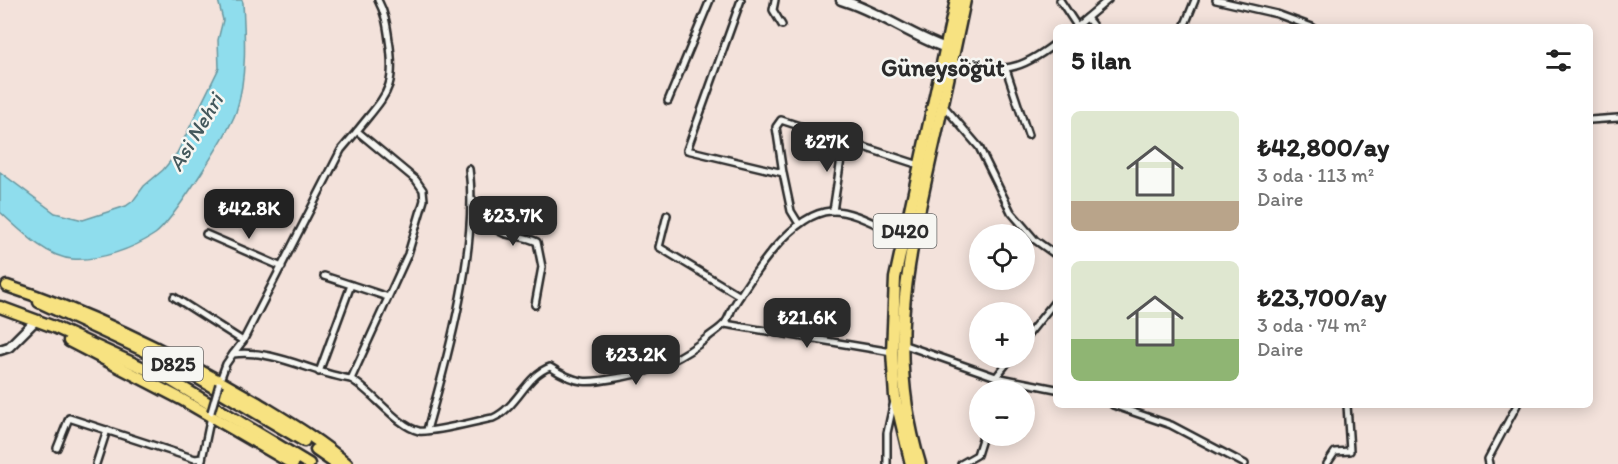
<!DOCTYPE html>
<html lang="tr">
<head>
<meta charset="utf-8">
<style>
  :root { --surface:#fff; --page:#f2f2f2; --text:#222; --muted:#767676; --accent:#2b2b2b }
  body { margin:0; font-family:Itim,sans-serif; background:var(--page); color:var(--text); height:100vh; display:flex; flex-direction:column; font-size:22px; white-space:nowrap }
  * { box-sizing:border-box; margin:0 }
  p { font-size:20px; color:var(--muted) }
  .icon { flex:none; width:33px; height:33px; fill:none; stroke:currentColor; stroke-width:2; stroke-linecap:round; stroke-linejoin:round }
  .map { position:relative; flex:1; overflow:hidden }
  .sheet { position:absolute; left:1053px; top:24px; width:540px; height:384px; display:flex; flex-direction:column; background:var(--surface); border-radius:9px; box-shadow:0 3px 15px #0003 }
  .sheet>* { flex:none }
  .buttons { position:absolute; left:969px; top:224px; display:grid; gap:12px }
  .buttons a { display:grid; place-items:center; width:66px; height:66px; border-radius:50%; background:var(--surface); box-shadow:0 3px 15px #0003; font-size:30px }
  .price { position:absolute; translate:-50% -51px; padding:0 14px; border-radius:12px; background:var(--accent); color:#fff; font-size:20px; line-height:39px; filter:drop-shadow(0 2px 3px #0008) }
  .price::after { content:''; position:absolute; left:50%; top:36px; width:18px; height:14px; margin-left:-9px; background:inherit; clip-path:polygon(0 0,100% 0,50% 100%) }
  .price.on { background:#222; color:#fff }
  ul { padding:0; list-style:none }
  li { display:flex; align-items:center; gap:18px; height:150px; padding:0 18px }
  li span { display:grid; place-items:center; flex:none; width:168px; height:120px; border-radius:9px; color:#555 }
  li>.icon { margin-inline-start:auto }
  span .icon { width:72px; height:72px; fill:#fffc; stroke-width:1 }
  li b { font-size:26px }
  h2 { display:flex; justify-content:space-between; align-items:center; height:72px; padding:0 18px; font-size:26px }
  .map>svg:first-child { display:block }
</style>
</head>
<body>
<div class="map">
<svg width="1618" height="464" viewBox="0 0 1618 464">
  <rect width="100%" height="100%" fill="#f3e2db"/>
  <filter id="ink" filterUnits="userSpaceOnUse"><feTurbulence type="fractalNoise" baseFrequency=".0167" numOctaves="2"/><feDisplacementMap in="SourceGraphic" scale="12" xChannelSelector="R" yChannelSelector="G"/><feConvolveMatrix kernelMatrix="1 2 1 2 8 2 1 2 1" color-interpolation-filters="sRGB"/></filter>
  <g filter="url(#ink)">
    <path fill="#8fdded" stroke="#67969f" stroke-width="1.5" d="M218,0H242L243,3C245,38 247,78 236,112C228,134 172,222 155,234C133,249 99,261 72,259C46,257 19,229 0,212V172L55,213L83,220L126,206L133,201L144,186L163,170L177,153L219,68L218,40L223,20Z"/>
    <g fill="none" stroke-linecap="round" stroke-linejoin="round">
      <defs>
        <g id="street">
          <path d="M741,0L687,150L783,173L791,211L799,224"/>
          <path d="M775,0L773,10L782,25"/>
          <path d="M1060,0L1077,26"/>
          <path d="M1216,0L1277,14L1312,27"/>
          <path d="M1087,18L1094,27"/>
          <path d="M1076,27L1108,0"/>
          <path d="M1184,27L1195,0"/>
          <path d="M952,62C1002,70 1013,76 1056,43"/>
          <path d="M1006,69L1028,135"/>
          <path d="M668,101L710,0"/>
          <path d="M943,105L979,147L1011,212L1035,240L1056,255"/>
          <path d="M1590,120L1618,118"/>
          <path d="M783,173L776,127L781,120L919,165"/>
          <path d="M473,200C480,212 489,227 503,233C514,237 526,236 537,242L542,267L535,305"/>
          <path d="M833,211L844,139"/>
          <path d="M667,215L659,247L740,296"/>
          <path d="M206,234L282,267"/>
          <path d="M324,276L388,297"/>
          <path d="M174,297L243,341L233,354"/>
          <path d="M725,324L892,352"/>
          <path d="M1024,340L1056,300"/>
          <path d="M243,341L341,150L357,131"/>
          <path d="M902,344L996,377L1056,389"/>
          <path d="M319,372L351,285"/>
          <path d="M996,377L1012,357"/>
          <path d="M351,379C372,391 398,427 419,431C433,433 476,421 493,418C518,407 525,376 550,367C579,386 589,383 622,377C655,371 682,359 708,337C713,333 721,328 725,323C729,318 730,312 733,307C752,276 792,213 831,211C854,210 883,229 904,237"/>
          <path d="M219,383L226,364L233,354C275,349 311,373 351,379L408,254L424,200L423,190L416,180L357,131C386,94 397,90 389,40C387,25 385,13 378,0"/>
          <path d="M1113,405L1171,425L1245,464"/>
          <path d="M427,430C448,357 479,244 469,169"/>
          <path d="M57,448L69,418L195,459L202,458"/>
          <path d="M96,464L107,430"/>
          <path d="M201,464L211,416"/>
          <path d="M887,464V433L894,401"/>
          <path d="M961,464L977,455L982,439"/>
          <path d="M1327,464L1335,452L1350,451L1347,405"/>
          <path d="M1489,464L1488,459L1517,405"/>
        </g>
        <g id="secondary">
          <path d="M841,0C878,11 909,35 946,48"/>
          <path d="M0,350L9,347L36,320"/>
        </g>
        <g id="highway">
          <path d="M7,286C94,314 177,356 256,402C287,421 320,440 347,464"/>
          <path d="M39,302L145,351"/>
          <path d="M0,307L54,327L170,380L309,464"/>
          <path d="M69,341L181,399L293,464"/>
          <path d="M186,371L304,441"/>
          <path d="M316,450L336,464"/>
          <path d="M911,464L895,397L892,352L895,278L956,0"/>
          <path d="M920,464C886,353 907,266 931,157C943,105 954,52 965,0"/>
        </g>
      </defs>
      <use href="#street" stroke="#2b2b2b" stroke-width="10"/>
      <use href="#secondary" stroke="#2b2b2b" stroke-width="13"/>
      <use href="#highway" stroke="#2b2b2b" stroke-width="15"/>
      <use href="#street" stroke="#f6f6f2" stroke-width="5"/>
      <use href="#secondary" stroke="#f6f6f2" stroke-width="8"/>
      <use href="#highway" stroke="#f7e281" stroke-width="10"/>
      <defs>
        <path id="street-bridge" d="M211,412L219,384"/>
      </defs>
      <use href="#street-bridge" stroke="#2b2b2b" stroke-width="10" stroke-linecap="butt"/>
      <use href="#street-bridge" stroke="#f6f6f2" stroke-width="5"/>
    </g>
  </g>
  <g text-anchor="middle" stroke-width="5" stroke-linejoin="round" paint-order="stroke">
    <g fill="#f6f6f2" stroke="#686867" stroke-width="1.5">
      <rect x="873.5" y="214" width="63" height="34" rx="4.5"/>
      <rect x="143" y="347" width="60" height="34" rx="4.5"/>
    </g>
    <g font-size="20" font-weight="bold" fill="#2b2b2b">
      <text x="905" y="238">D420</text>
      <text x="173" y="371">D825</text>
    </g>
    <g font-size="22" font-style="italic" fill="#44585c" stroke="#f6f6f2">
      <text transform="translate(195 132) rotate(-59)" y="8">Asi Nehri</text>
    </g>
    <g font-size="24" font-weight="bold" fill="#2b2b2b" stroke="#f6f6f2">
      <text x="943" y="76">Güneysöğüt</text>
    </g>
  </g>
</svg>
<div class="buttons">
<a><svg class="icon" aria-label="locate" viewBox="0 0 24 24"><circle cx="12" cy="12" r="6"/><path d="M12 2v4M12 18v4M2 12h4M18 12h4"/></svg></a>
<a>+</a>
<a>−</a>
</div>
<b class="price" style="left:827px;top:173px">₺27K</b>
<b class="price on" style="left:249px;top:240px">₺42.8K</b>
<b class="price" style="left:513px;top:247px">₺23.7K</b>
<b class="price" style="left:807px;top:349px">₺21.6K</b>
<b class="price" style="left:636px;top:386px">₺23.2K</b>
<section class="sheet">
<h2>5 ilan<svg class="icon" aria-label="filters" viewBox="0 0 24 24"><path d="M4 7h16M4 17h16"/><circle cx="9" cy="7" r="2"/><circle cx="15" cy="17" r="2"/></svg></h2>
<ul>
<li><span style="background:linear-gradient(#dfe7d0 75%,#b9a48a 0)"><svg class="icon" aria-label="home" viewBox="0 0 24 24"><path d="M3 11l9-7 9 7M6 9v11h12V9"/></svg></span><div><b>₺42,800/ay</b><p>3 oda · 113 m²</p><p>Daire</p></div></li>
<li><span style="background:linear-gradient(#dfe7d0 65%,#8fb573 0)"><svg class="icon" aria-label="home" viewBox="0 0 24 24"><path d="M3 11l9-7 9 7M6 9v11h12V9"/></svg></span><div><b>₺23,700/ay</b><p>3 oda · 74 m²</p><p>Daire</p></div></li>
</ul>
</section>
</div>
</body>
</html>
